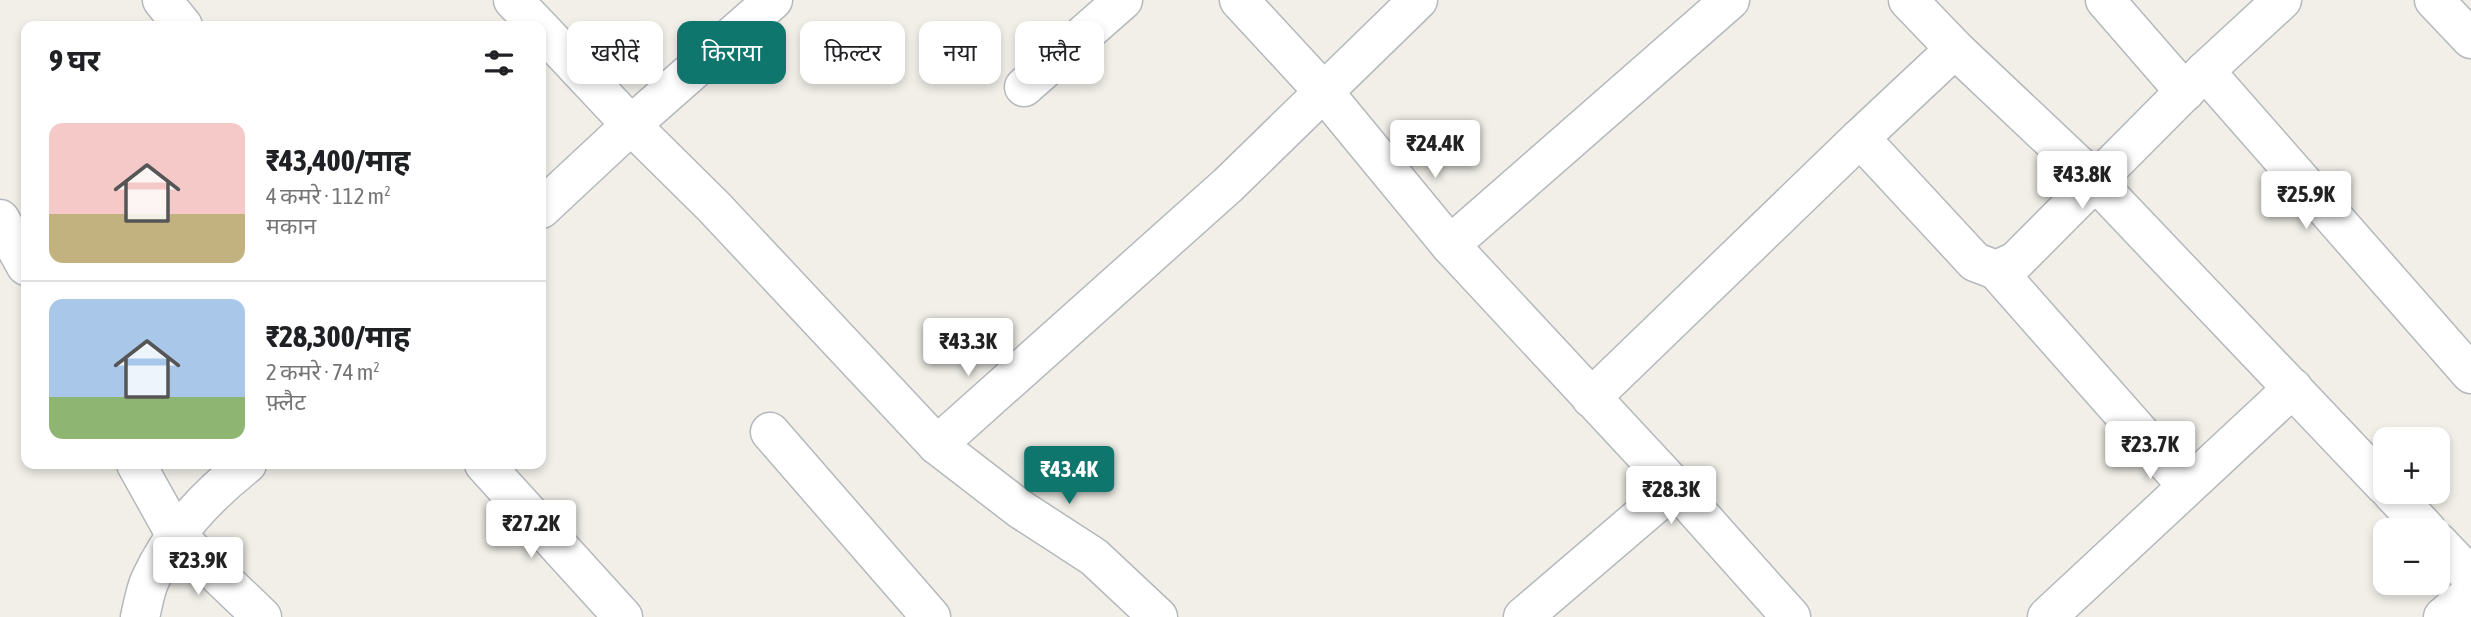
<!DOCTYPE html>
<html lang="hi">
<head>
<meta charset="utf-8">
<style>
  :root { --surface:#fff; --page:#f2f2f2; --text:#202124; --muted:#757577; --line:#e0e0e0; --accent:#0f766e }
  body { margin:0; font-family:"Asap Condensed","Noto Sans Devanagari",sans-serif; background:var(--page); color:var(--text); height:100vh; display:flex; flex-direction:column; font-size:26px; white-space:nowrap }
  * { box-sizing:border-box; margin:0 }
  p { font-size:23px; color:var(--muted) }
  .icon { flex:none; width:38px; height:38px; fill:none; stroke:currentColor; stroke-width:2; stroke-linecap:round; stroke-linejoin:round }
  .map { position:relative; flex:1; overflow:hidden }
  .sheet { position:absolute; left:21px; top:21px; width:525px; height:448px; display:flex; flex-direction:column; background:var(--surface); border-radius:14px; box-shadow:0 4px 10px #0003 }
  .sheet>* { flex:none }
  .top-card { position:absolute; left:567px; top:21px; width:665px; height:63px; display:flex; gap:14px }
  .controls { position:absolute; left:2373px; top:427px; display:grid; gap:14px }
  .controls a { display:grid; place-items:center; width:77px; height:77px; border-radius:14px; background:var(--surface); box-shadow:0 4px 10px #0003; font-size:35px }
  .price { position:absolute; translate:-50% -60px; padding:0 16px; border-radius:7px; background:#fff; color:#222; font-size:23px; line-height:46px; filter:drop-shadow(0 2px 4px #0008) }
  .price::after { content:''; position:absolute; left:50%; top:42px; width:21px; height:16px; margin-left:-10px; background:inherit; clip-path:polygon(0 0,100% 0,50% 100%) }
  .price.active { background:var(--accent); color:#fff }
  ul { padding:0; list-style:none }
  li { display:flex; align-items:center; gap:21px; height:175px; padding:0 28px }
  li+li { border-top:2px solid var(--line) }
  li span { display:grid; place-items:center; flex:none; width:196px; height:140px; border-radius:14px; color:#555 }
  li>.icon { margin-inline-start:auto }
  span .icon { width:84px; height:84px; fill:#fffc; stroke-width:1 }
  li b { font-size:30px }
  h2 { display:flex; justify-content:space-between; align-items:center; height:84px; padding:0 28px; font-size:30px }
  .tag { padding:0 24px; border-radius:14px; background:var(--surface); box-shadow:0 4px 10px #0003; font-size:24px; line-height:63px }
  .tag.active { background:var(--accent); color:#fff }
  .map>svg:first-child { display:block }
</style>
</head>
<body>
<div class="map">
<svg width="2471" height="617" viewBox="0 0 2471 617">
  <rect width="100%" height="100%" fill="#f1efe8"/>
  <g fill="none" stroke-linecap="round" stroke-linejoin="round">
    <defs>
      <g id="minor">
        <path d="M162,0L183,26"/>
        <path d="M513,0L538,26"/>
        <path d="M1239,0L1323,91L1450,245L1675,487L1791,617"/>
        <path d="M1908,0L1955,49L2096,182L2385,486"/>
        <path d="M2105,0L2185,92"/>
        <path d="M2434,0L2471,39"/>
        <path d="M541,29L631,125L714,207L937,445L1228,185L1418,0"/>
        <path d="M2205,71L2471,374"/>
        <path d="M1024,87L1123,0"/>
        <path d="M1860,138L1955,49"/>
        <path d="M541,209L631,125L773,0"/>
        <path d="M0,219L26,266"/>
        <path d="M1450,245L1730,0"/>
        <path d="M1996,270L2187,486"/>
        <path d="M1591,398L1860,138L1975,262L1996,270L2016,261L2205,71L2282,0"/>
        <path d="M770,432L931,617"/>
        <path d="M937,445L1020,509L1094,557L1158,617"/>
        <path d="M136,464L175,534L262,617"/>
        <path d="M484,464L623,617"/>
        <path d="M2391,492L2427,530"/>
        <path d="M2438,542L2471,577"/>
        <path d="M140,617C143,605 145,591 150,580C172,532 207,496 247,464"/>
        <path d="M1523,617L1675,487"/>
        <path d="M2047,617L2293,388"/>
        <path d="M2443,617L2471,593"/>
      </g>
    </defs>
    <use href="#minor" stroke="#b5b8bc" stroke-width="41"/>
    <use href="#minor" stroke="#fff" stroke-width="38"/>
  </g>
</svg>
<div class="controls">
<a>+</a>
<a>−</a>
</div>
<b class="price" style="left:1435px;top:180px">₹24.4K</b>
<b class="price" style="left:2082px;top:211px">₹43.8K</b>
<b class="price" style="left:2306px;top:231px">₹25.9K</b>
<b class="price" style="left:968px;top:378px">₹43.3K</b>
<b class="price" style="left:2150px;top:481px">₹23.7K</b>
<b class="price active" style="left:1069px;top:506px">₹43.4K</b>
<b class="price" style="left:1671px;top:526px">₹28.3K</b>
<b class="price" style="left:531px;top:560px">₹27.2K</b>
<b class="price" style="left:198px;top:597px">₹23.9K</b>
<div class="top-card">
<a class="tag">खरीदें</a>
<a class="tag active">किराया</a>
<a class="tag">फ़िल्टर</a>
<a class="tag">नया</a>
<a class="tag">फ़्लैट</a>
</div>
<section class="sheet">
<h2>9 घर<svg class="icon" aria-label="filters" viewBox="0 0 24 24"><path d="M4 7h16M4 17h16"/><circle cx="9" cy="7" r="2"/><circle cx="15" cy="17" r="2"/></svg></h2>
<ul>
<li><span style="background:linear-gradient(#f6c9c9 65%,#c2b280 0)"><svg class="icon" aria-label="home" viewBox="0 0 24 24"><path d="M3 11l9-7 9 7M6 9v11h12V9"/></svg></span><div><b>₹43,400/माह</b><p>4 कमरे · 112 m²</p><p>मकान</p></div></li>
<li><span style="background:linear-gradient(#a9c7e8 70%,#8fb573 0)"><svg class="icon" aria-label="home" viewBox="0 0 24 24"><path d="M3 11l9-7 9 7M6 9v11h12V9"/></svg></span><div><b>₹28,300/माह</b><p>2 कमरे · 74 m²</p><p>फ़्लैट</p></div></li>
</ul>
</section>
</div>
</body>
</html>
